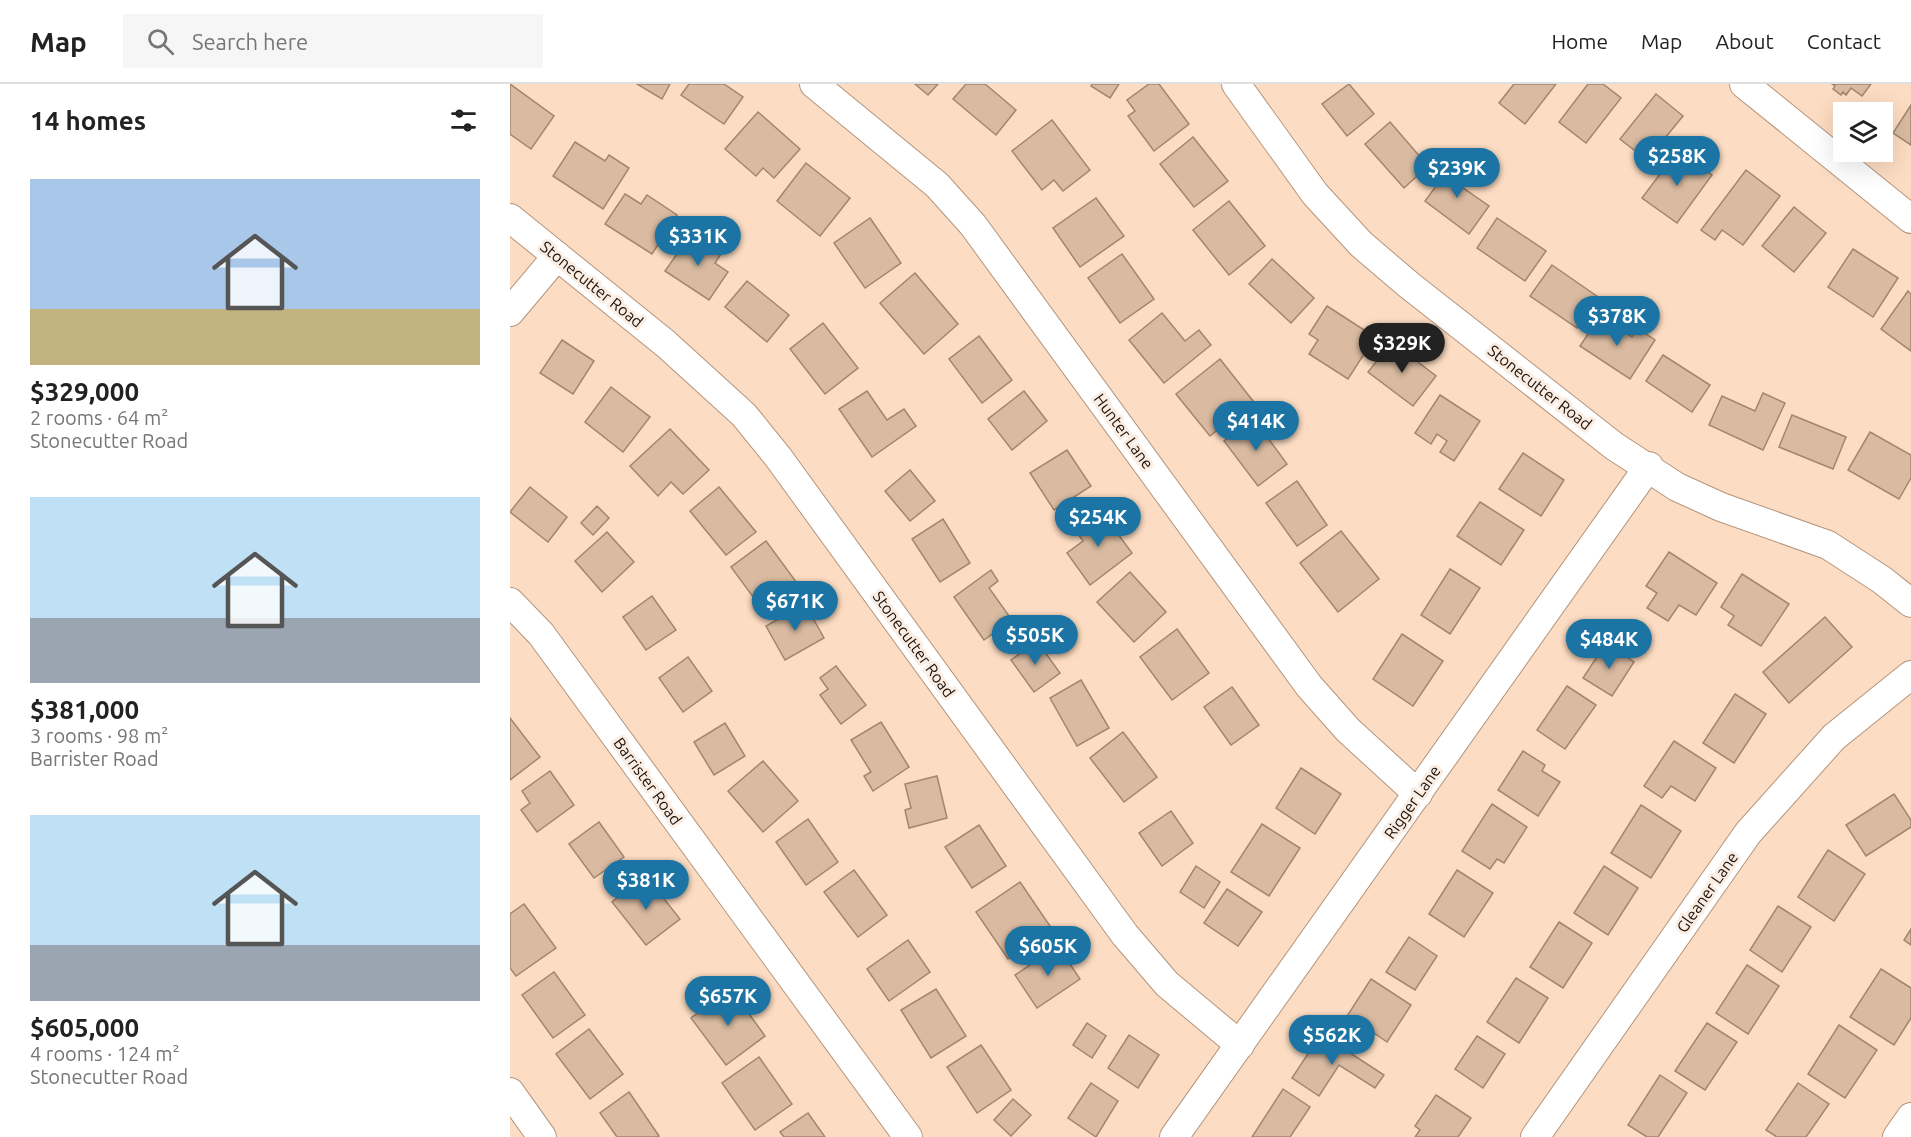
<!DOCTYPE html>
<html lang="en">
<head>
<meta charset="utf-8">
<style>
  :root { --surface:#fff; --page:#f6f6f6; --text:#222; --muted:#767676; --line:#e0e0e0; --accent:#1b74a3 }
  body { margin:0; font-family:Ubuntu,sans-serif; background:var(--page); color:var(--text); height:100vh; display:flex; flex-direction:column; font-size:22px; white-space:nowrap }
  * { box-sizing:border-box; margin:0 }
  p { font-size:20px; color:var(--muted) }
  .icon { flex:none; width:33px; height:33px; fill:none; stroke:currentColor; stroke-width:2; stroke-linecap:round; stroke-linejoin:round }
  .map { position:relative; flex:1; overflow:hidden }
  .drawer { display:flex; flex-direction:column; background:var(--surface); width:510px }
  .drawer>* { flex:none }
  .buttons { position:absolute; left:1323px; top:18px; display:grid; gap:12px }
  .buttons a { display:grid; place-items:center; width:60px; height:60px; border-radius:0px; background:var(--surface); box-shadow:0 6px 24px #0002; font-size:30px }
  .price { position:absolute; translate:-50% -51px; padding:0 14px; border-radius:21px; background:var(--accent); color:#fff; font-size:20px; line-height:39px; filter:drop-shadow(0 2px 3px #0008) }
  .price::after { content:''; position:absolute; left:50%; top:36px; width:18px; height:14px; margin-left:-9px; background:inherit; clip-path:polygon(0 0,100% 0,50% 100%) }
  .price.current { background:#222; color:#fff }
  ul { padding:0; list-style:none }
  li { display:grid; align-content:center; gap:12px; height:318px; padding:0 30px }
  li span { display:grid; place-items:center; height:186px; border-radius:0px; color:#555 }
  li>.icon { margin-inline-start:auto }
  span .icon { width:108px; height:108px; fill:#fffc; stroke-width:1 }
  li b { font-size:26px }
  h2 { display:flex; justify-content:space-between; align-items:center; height:72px; padding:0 30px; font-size:26px }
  header { display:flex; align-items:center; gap:36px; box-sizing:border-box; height:84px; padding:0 30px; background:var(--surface); border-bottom:2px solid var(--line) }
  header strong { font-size:28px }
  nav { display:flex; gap:33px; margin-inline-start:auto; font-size:21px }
  .search { width:420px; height:54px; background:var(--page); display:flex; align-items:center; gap:15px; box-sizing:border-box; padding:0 21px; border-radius:0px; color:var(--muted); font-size:22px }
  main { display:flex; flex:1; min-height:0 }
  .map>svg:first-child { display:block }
</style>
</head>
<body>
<header>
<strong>Map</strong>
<div class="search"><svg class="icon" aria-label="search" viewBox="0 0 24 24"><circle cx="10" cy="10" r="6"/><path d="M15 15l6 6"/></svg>Search here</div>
<nav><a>Home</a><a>Map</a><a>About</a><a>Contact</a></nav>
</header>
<main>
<section class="drawer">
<h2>14 homes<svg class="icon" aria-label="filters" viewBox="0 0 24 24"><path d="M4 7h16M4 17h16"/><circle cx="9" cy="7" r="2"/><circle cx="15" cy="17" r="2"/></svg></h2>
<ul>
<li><span style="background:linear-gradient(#a9c7e8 70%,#c2b280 0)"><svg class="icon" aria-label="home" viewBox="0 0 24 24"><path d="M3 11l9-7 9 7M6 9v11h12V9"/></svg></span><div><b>$329,000</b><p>2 rooms · 64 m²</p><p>Stonecutter Road</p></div></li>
<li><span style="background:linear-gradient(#bfe0f5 65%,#9aa5b1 0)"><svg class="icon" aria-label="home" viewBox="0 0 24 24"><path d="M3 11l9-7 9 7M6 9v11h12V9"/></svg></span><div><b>$381,000</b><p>3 rooms · 98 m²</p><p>Barrister Road</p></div></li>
<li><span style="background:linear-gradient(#bfe0f5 70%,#9aa5b1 0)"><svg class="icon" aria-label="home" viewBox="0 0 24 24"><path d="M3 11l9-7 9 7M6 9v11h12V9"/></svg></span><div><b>$605,000</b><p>4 rooms · 124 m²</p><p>Stonecutter Road</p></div></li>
</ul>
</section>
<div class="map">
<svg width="1401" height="1053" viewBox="0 0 1401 1053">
  <rect width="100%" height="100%" fill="#fcdcc2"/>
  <g fill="#dabba2" stroke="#a3866e" stroke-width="1.5">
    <path d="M0,0L44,32L21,65L0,50Z"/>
    <path d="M127,0H160L152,15Z"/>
    <path d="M179,0H214L233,13L214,40L171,11Z"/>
    <path d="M405,0H428L418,11Z"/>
    <path d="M456,0H475L506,26L486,51L443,15Z"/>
    <path d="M582,0H609L600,14L581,2Z"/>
    <path d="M639,0H649L679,40L644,67L618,32L625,27L617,16Z"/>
    <path d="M839,0L864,30L837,52L812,20Z"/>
    <path d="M1004,0H1046L1015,40L989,19Z"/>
    <path d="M1078,0H1093L1111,14L1076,59L1049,38Z"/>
    <path d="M1322,0H1361L1352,12L1341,4L1336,11L1333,8L1331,11L1323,5L1325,2Z"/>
    <path d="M1146,10L1173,32L1137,76L1110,55Z"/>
    <path d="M1401,21V61L1383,49Z"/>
    <path d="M248,28L290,65L264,94L253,84L246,92L215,65Z"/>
    <path d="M542,36L580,86L553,107L544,96L532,106L502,67Z"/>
    <path d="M880,38L918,82L894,104L855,60Z"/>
    <path d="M683,53L718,97L684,123L650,80Z"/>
    <path d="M65,58L95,77L99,71L119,84L93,125L43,92Z"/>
    <path d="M1168,66L1202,91L1167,139L1132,114Z"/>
    <path d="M946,75L961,85L949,101L979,122L959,150L915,117Z"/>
    <path d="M296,79L340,114L310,152L267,117Z"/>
    <path d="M1236,86L1270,112L1233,161L1212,146L1205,156L1191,146Z"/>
    <path d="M115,110L131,120L137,111L167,131L142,170L95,140Z"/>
    <path d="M586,114L614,152L570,183L543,144Z"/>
    <path d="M719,117L755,162L719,191L683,146Z"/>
    <path d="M1284,123L1316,149L1284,188L1252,162Z"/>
    <path d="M360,134L391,179L355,204L324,159Z"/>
    <path d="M987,134L1036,167L1015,197L967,164Z"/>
    <path d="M181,150L211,170L205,179L218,188L199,216L155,187Z"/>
    <path d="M1343,165L1388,194L1363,233L1318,203Z"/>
    <path d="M612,170L644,215L610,239L578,194Z"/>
    <path d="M762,175L804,214L781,239L739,200Z"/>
    <path d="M1042,181L1088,213L1067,244L1020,212Z"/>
    <path d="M405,189L448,240L414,270L370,219Z"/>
    <path d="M237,197L279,231L257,258L215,223Z"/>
    <path d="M1398,207L1401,210V267L1371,245Z"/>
    <path d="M817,222L865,253L838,295L799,270L808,256L799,250Z"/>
    <path d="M652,229L675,257L689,246L701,261L654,299L619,256Z"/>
    <path d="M1090,232L1122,253L1127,244L1145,256L1120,295L1070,262Z"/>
    <path d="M313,239L348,284L315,310L280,265Z"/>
    <path d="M469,252L502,296L472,319L439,275Z"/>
    <path d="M52,256L84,277L63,310L30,289Z"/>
    <path d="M882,258L926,292L903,322L858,288Z"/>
    <path d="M1153,271L1200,301L1182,328L1136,297Z"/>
    <path d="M710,275L743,317L700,352L666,310Z"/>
    <path d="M101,303L140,333L113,368L75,338Z"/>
    <path d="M357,307L377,336L394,325L406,342L362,373L329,325Z"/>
    <path d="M514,307L537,337L502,366L478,335Z"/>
    <path d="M1253,309L1275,319L1253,366L1199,341L1212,312L1245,327Z"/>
    <path d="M930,311L970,337L944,377L930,368L937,357L927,350L921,360L905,349Z"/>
    <path d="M1282,331L1336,353L1323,385L1269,363Z"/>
    <path d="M744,335L777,380L748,402L714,357Z"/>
    <path d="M160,345L199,386L173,410L161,398L148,412L120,382Z"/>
    <path d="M1360,348L1401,371V394L1389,415L1338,386Z"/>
    <path d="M557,366L581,402L544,426L520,389Z"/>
    <path d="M1013,369L1054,396L1031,432L989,405Z"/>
    <path d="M400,386L425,417L400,437L375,407Z"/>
    <path d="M787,397L817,441L787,462L756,419Z"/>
    <path d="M20,403L57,433L38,458L0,428Z"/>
    <path d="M209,403L246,448L216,471L180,427Z"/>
    <path d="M970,418L1014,446L991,481L947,452Z"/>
    <path d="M87,422L99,434L83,451L71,439Z"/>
    <path d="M591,427L622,469L580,501L557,469L573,457L565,446Z"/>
    <path d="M433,435L460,479L430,498L402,455Z"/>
    <path d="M831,447L869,495L828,528L790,479Z"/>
    <path d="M97,448L124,478L92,508L65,477Z"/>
    <path d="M256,457L287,499L252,525L221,483Z"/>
    <path d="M1159,468L1207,499L1186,531L1169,521L1158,537L1137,524L1147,509L1136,502Z"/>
    <path d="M940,485L970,504L940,550L911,531Z"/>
    <path d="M481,486L488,497L479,504L502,536L474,556L444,513Z"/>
    <path d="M620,488L656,528L624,558L587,518Z"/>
    <path d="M1232,490L1279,520L1251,562L1218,541L1224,532L1211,523Z"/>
    <path d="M142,512L166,546L136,566L113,533Z"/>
    <path d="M295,520L314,554L275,576L256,542Z"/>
    <path d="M1315,533L1342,563L1279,619L1253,588Z"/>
    <path d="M667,545L699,589L662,616L630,573Z"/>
    <path d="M892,550L933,577L903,622L863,595Z"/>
    <path d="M527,557L550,589L524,608L501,576Z"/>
    <path d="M1096,559L1124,578L1102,612L1073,594Z"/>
    <path d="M178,573L202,607L173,628L149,594Z"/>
    <path d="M326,582L356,621L331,640L310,611L318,605L310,594Z"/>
    <path d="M571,596L599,644L567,662L540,614Z"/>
    <path d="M1057,602L1086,621L1055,665L1027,646Z"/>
    <path d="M722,603L749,641L721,661L694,623Z"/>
    <path d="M1225,610L1256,630L1224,679L1193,659Z"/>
    <path d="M0,634L30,673L0,696Z"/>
    <path d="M371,638L399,683L363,707L354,692L361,688L341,656Z"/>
    <path d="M215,639L235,672L204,691L184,658Z"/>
    <path d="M613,648L647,693L614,718L580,674Z"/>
    <path d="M1164,657L1206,684L1185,717L1161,702L1152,714L1134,702Z"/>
    <path d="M1013,667L1035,681L1032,687L1050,698L1028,732L988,706Z"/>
    <path d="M253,677L288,717L253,748L218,707Z"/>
    <path d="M791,684L831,710L805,750L766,724Z"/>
    <path d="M40,687L64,721L27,748L11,726L20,719L12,707Z"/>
    <path d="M427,692L437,734L399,744L395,726L401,724L395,700Z"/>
    <path d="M1384,710L1401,736V743L1356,772L1336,741Z"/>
    <path d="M982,720L1017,743L994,779L987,775L980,785L952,767Z"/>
    <path d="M1131,721L1171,747L1141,794L1101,769Z"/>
    <path d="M661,727L683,759L652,782L629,749Z"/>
    <path d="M298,735L328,778L296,801L266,758Z"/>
    <path d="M89,738L114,773L84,794L59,760Z"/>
    <path d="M752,740L790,764L759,812L721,788Z"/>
    <path d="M469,741L496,782L462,804L435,763Z"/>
    <path d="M1318,766L1355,790L1324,837L1288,813Z"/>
    <path d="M686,782L710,798L694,824L670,808Z"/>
    <path d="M1094,782L1128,804L1098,851L1064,829Z"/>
    <path d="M344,786L377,831L348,853L314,808Z"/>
    <path d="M947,786L983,809L954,853L919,830Z"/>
    <path d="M136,792L170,835L136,861L102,818Z"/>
    <path d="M510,798L542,845L498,875L466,828Z"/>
    <path d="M717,805L752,828L728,862L694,839Z"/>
    <path d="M14,820L46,864L6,892L0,884V830Z"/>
    <path d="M1268,822L1301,843L1272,888L1240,866Z"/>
    <path d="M1049,838L1082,859L1053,904L1020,883Z"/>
    <path d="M1401,845V861L1394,856Z"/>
    <path d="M899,853L927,872L905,906L876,888Z"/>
    <path d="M398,856L420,888L379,917L357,885Z"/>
    <path d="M548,862L570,895L527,924L505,891Z"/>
    <path d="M1237,881L1269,902L1238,950L1206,929Z"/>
    <path d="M1371,885L1401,904V934L1384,961L1340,933Z"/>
    <path d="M44,888L75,931L43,954L12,911Z"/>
    <path d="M1006,894L1038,914L1009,959L977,938Z"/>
    <path d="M861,895L901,921L877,958L864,949L857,960L830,943Z"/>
    <path d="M221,905L255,952L216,981L181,934Z"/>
    <path d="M426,905L456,952L421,974L391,926Z"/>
    <path d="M577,939L596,952L582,974L563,961Z"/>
    <path d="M1197,939L1227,958L1195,1006L1165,987Z"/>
    <path d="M1329,941L1367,966L1335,1014L1298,990Z"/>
    <path d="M79,945L113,990L80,1015L46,970Z"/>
    <path d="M811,950L874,991L865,1004L829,981L809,1012L782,994Z"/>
    <path d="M619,951L649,971L628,1004L598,984Z"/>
    <path d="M967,952L995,970L973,1004L945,985Z"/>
    <path d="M471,961L501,1006L467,1029L437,983Z"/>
    <path d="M249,973L282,1020L245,1046L212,999Z"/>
    <path d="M1150,991L1177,1009L1148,1053H1137L1118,1041Z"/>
    <path d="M581,999L608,1017L586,1053L558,1034Z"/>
    <path d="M1288,999L1319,1020L1296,1053H1267L1256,1046Z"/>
    <path d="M773,1005L800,1023L780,1053H742Z"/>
    <path d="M119,1008L149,1052L147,1053H107L90,1029Z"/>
    <path d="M926,1011L961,1034L948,1053H905L910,1046L905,1042Z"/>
    <path d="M503,1015L521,1031L501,1052L484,1036Z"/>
    <path d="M298,1029L315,1053H274L270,1048Z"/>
  </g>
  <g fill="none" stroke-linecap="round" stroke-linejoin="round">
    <defs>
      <g id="street">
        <path d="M304,0L427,101L463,141L799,602L838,646L908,710"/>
        <path d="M726,0L805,110L851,160L899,201L1104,362L1167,403L1211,423L1318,461L1372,496L1401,519"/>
        <path d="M1234,0L1401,135"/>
        <path d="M0,134L156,260L234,331L268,373L615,851L657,900L730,961"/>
        <path d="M0,228L47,172"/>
        <path d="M0,518L31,550L398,1053"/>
        <path d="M0,1008L32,1053"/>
        <path d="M664,1053L1139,382"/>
        <path d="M1025,1053L1238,749L1324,653L1401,591"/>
        <path d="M1387,1053L1401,1033"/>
      </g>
    </defs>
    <use href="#street" stroke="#b4957d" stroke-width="30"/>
    <use href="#street" stroke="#fff" stroke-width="28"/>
  </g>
  <g text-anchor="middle" stroke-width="6" stroke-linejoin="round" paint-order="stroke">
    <g font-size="16" fill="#1d1209" stroke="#faede3">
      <text transform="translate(82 200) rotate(39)" y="6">Stonecutter Road</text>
      <text transform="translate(1030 303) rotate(38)" y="6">Stonecutter Road</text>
      <text transform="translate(614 347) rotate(54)" y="6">Hunter Lane</text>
      <text transform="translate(404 560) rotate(54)" y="6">Stonecutter Road</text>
      <text transform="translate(138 697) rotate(54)" y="6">Barrister Road</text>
      <text transform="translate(902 718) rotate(-55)" y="6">Rigger Lane</text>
      <text transform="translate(1197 808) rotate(-55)" y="6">Gleaner Lane</text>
    </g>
  </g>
</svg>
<div class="buttons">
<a><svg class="icon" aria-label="layers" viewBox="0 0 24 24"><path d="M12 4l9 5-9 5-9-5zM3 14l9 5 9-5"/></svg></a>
</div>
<b class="price" style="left:1167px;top:103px">$258K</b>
<b class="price" style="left:947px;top:115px">$239K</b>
<b class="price" style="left:188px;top:183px">$331K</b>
<b class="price" style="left:1107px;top:263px">$378K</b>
<b class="price current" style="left:892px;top:290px">$329K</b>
<b class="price" style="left:746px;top:368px">$414K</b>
<b class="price" style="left:588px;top:464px">$254K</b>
<b class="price" style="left:285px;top:548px">$671K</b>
<b class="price" style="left:525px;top:582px">$505K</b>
<b class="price" style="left:1099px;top:586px">$484K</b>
<b class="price" style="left:136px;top:827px">$381K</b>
<b class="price" style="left:538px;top:893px">$605K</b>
<b class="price" style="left:218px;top:943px">$657K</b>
<b class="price" style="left:822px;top:982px">$562K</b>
</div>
</main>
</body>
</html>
